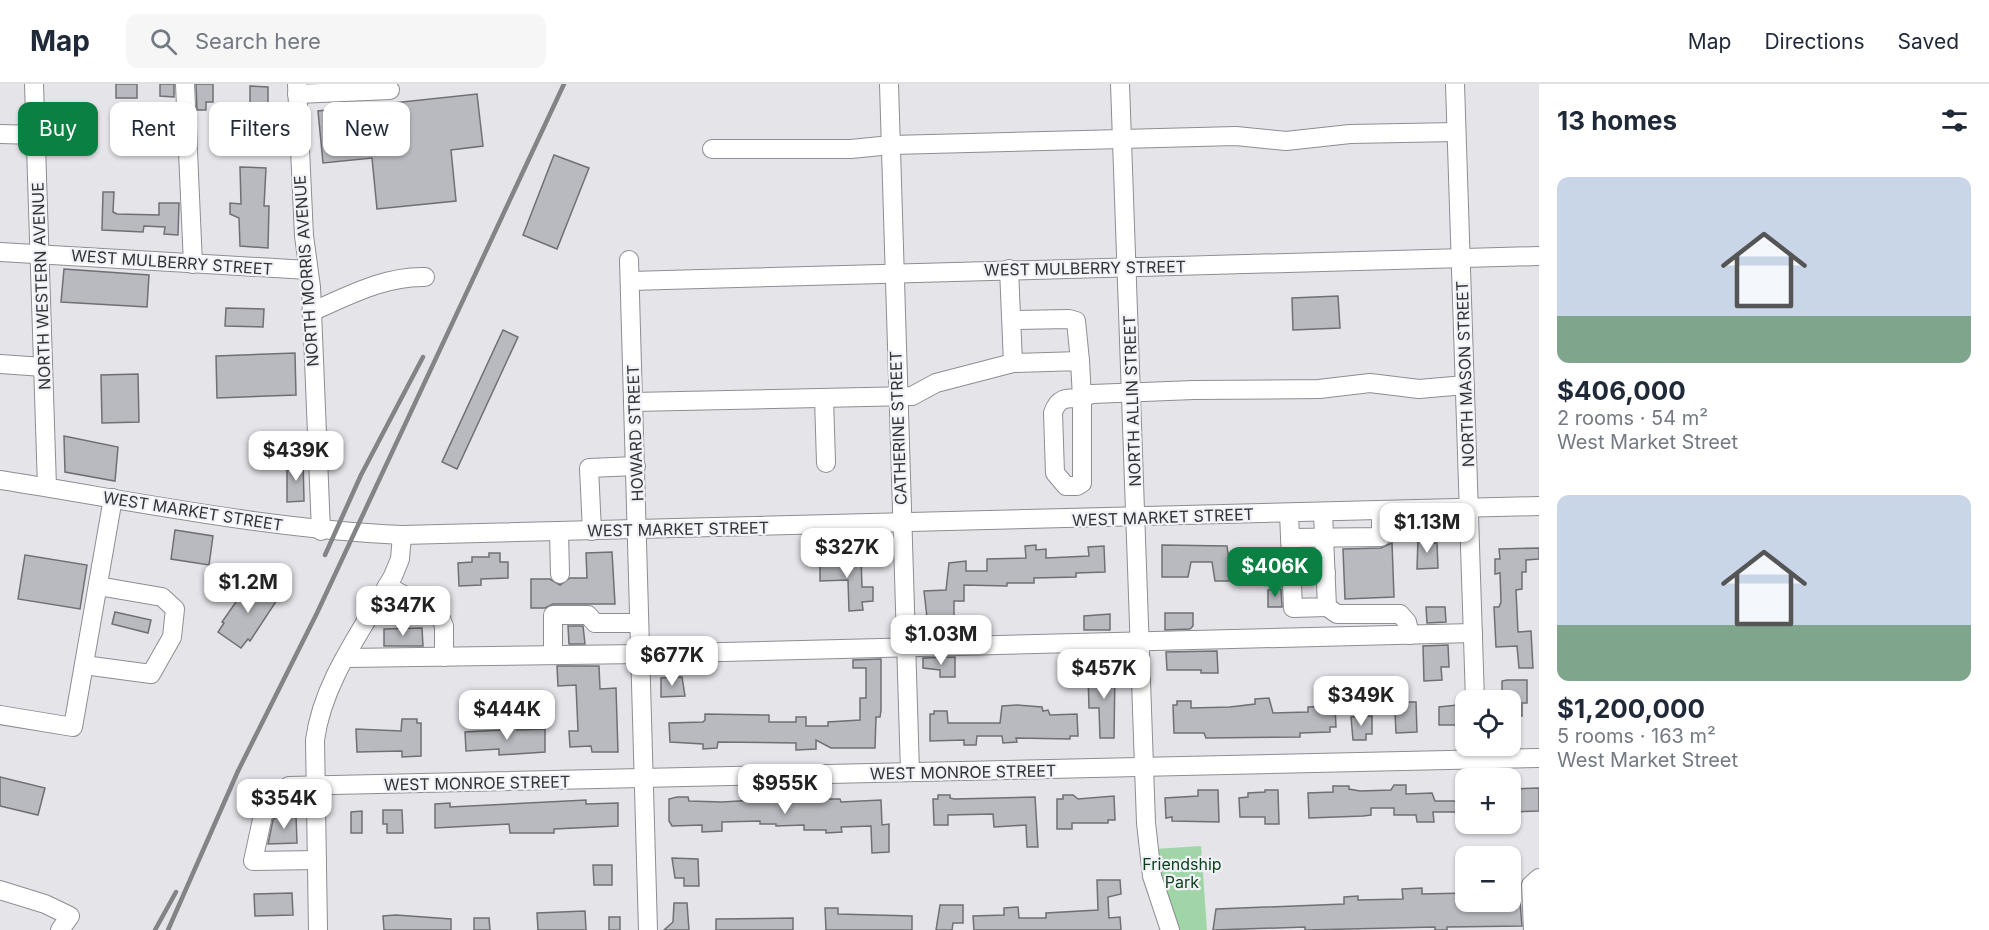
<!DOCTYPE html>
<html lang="en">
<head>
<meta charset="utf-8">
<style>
  :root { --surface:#fff; --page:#f6f6f7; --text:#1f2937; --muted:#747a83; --line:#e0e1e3; --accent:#0b8043 }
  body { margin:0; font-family:Inter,sans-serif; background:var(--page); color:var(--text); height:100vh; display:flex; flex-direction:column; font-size:22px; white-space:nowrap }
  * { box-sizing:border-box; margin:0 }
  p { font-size:20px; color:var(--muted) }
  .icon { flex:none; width:33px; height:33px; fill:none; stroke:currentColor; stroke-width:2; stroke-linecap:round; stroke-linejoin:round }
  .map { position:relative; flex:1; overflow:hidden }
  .side { display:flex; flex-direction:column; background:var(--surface); width:450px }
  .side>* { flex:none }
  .top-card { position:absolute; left:18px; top:18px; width:570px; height:54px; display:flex; gap:12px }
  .tools { position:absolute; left:1455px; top:606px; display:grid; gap:12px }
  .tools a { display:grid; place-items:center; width:66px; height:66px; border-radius:12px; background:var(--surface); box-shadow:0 2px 4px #0004; font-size:30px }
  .price { position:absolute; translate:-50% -51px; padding:0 14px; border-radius:12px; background:#fff; color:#222; font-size:20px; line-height:39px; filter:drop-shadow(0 2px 3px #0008) }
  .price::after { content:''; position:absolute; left:50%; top:36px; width:18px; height:14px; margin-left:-9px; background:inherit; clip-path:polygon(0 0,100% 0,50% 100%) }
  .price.active { background:var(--accent); color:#fff }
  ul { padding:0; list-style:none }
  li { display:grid; align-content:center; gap:12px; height:318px; padding:0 18px }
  li span { display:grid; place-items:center; height:186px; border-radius:12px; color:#555 }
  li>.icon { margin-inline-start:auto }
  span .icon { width:108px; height:108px; fill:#fffc; stroke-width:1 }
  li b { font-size:26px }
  h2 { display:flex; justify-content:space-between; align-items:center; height:72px; padding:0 18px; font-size:26px }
  .chip { padding:0 21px; border-radius:12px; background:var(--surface); box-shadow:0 2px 4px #0004; font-size:21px; line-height:54px }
  .chip.active { background:var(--accent); color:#fff }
  header { display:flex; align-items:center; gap:36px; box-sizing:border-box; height:84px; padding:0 30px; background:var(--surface); border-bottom:2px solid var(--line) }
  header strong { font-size:28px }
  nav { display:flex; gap:33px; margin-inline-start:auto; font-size:21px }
  .search { width:420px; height:54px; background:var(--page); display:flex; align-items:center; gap:15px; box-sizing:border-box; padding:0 21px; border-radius:12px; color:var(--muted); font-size:22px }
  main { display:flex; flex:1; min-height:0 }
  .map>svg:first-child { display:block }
</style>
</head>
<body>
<header>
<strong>Map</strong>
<div class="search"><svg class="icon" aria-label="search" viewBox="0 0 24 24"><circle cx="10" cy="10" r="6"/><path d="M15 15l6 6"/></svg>Search here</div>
<nav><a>Map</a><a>Directions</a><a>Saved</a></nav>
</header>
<main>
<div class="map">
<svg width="1539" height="846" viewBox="0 0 1539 846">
  <rect width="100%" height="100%" fill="#e4e4e9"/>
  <path fill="#a0d6a7" d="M1201,762L1207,846H1179L1157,782L1155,765Z"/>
  <g fill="#b9babf" stroke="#6f7074" stroke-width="1.5">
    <rect x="116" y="0" width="21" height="14"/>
    <path d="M160,0H174V13L160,12Z"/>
    <path d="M196,0H213V18H206V26H197Z"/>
    <path d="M250,2L268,3V31H263V35L250,34Z"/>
    <path d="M477,10L483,62L451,66L456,117L377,125L372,74L323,79L318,27Z"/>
    <path d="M554,71L589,84L557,165L523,151Z"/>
    <path d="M240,83L266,84L264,122H269L268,164L240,162L239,134L230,130V119L241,120Z"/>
    <path d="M103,108H114L113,128L117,130L159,131V119H179L178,151L164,150L165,143L144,142L143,148L102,146Z"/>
    <path d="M64,185L149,191L147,223L61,218Z"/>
    <path d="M1338,212L1340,244L1293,246L1292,214Z"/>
    <path d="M226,224L264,225L263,243L225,242Z"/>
    <path d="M503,246L518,253L457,385L442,378Z"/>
    <path d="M295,269L296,311L217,314L216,272Z"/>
    <path d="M138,290L139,338L102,339L101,291Z"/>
    <path d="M64,352L118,363L115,397L65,388Z"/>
    <path d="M293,375H303L304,417L287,418V386H293Z"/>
    <path d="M175,446L213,452L209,481L171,475Z"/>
    <path d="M1418,455H1434V459H1437L1438,484L1417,485Z"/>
    <path d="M1392,459L1394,513L1345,515L1343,465L1381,464Z"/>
    <path d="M1036,461V466L1046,465V474L1089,472L1088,463L1104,462L1105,488L1076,489V493L1034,494V499H1007V502L964,501V517H954V551H929L924,507L946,506L949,479L966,477V487H987V475L1026,474L1025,462Z"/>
    <path d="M1162,461L1227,462L1229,477H1233L1230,497H1215L1212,478H1191L1188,493H1162Z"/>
    <path d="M1539,464V475L1526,476V488H1522V505L1516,506L1518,548L1531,547L1533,584H1519L1517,562L1496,563L1494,523H1499L1501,518L1500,489L1495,490V475H1500L1499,465Z"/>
    <path d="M1260,467H1274L1276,493L1261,494V491H1256Z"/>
    <path d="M612,468L615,520H553L545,524H531V495H550L560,501L570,494H587L586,469Z"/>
    <path d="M489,469H500V478H508V494L481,495V501L459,502L458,479L472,478V473H489Z"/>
    <path d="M25,471L87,481L80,525L18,515Z"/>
    <path d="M820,474H861L862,503H873V517L862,518L863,526L849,527L848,496L820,497Z"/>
    <path d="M252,495L279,513L250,557L248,555L241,564L218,548L224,539L222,538Z"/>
    <path d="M1281,505L1282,523H1268V506Z"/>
    <path d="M1426,523H1445L1446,538L1427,539Z"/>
    <path d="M115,528L151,536L148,549L112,540Z"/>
    <path d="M1165,529H1193V542L1190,545L1165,546Z"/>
    <path d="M1110,530V546H1084V532Z"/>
    <path d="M568,542H583L585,560H569Z"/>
    <path d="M422,544L423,562H384V545Z"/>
    <path d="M1448,561L1449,583H1441L1442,596L1424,597L1423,562Z"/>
    <path d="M1217,567L1218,589H1201V586H1167L1166,568Z"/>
    <path d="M955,573V593H940V586L923,584V574Z"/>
    <path d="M881,575V626L880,633H876L875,664H831L816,656V665L796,666V659L718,658L717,664L703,665V660L670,658L669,639L703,638L705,636V630L769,631V638H796V633H806V642H828V638L860,636V614H866V584H853V576Z"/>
    <path d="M557,582H599L600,605L616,604L618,668H592L591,662L570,663L569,647H578L576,601L558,602Z"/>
    <path d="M1098,586L1115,587L1114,654H1100L1099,624H1089L1088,592L1098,590Z"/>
    <path d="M682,593L685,612L661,613V594Z"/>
    <path d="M1507,596H1527V619H1522V632H1510V616H1504L1502,611V597Z"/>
    <path d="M1269,614L1273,629L1308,628V623L1335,622L1336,643H1330V648L1300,649V653L1206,654L1204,649H1174L1173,621H1177V617H1191V624L1230,623L1255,620V615Z"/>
    <path d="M1404,618H1416L1417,648L1396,649L1395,629L1404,628Z"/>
    <path d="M1017,621L1042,623L1043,627L1048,626L1050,631L1077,630L1078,652H1070V655L1016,654L1017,658L1003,659L1002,652H977L976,661H964V656L930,657V630H934V627H947L948,639H1000L1002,622Z"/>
    <path d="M1457,621L1458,641H1439V623Z"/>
    <path d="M1372,632V650H1366V656H1353L1351,633Z"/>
    <path d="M402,635H417V639H421V672L402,673V667L357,668L356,645L401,647Z"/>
    <path d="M500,642H517V646L545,645V668L499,671V665L466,667L465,648L500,646Z"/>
    <path d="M0,693L45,704L38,731L0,722Z"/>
    <path d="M1394,701H1406V710L1432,709L1435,717H1466V728H1433L1434,738H1417L1416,731H1394V724H1371V731L1363,732L1309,734L1308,709L1333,708V702H1349V705L1360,707L1391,706Z"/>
    <path d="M1539,704V727L1510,728V705Z"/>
    <path d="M1198,706H1218L1219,738L1172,737V733L1166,734L1165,714L1198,712Z"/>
    <path d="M1265,706H1278L1279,740H1265V733H1240L1239,714L1248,713V709L1265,708Z"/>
    <path d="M938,711H950V714L954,715L1035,713L1038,763H1027L1026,741L994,743L993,730L948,731V741H934L933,715H938Z"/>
    <path d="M1063,711H1073L1078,715L1114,712L1115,736H1108V739H1072V745H1057V715H1063Z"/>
    <path d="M821,712V715H840L841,718L881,716L882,741L889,740V768L872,769L871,742L841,743L842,748L826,749V746H804V741L776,742V740H760V737L722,738V747L702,748V741L672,742L669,737V715L677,713H688L689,717L722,718Z"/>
    <path d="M586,716V720L618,719V742L554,745V749H510L509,740L435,744V720L450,719V723Z"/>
    <path d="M383,726H402L403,749H387V740H383Z"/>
    <path d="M362,727V749H351V728Z"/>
    <path d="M296,731L297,759L268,760L273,736L277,732Z"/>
    <path d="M672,774L698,775L699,802H684V794H675Z"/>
    <path d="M593,781H612V801H594Z"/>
    <path d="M1097,796H1120L1121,810L1108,813L1109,834L1120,833L1121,846H974L973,832L1004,831V824L1018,823L1019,834H1046V829L1098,826Z"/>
    <path d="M1422,804V810L1466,809V818L1520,817L1522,842L1447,843V846H1435V843L1305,846V843L1213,846L1216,825L1344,820V813L1358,812V816L1403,815L1402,805Z"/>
    <path d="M292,809L293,831L255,832L254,810Z"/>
    <path d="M674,819H687L689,846H664L673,838Z"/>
    <path d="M940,821H963V839H953L952,846H936Z"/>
    <path d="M825,824H838V830L912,832V846H826Z"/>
    <path d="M585,827L586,846H538L537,829Z"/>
    <path d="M396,831L451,835V846H384L383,832Z"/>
    <rect x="609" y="833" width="11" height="13"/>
    <path d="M474,834H489L490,846H474Z"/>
    <path d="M793,834V846H716V835Z"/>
  </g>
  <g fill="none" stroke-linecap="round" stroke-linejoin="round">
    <defs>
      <g id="minor">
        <path d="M34,0L47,403"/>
        <path d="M185,0L193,180"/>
        <path d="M297,0L304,152L311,203L321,447"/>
        <path d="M889,0L910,688"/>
        <path d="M1120,0L1146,739L1152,792L1170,846"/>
        <path d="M1455,0L1475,616"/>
        <path d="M297,10L390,6"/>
        <path d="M0,50L36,51"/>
        <path d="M712,65H851L891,61L1236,52L1286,57L1350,50L1456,48"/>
        <path d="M0,168L308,186"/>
        <path d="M629,176L648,846"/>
        <path d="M1009,185L1013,279L1080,277L1082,314C1067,314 1058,313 1053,329L1055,389L1066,402H1077L1082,399V314L1092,310L1194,306L1319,305L1370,299L1419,305L1465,301"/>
        <path d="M630,197L1539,172"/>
        <path d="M311,228C348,212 384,192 425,193"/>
        <path d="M1012,236L1069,235L1076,237L1080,277"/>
        <path d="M0,280L43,283"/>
        <path d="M824,314L826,379"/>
        <path d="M633,318L912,312L936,299L1013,279"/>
        <path d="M0,396C134,417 266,445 402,451L1539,422"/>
        <path d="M1289,429L1293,524L1327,523L1323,429"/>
        <path d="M592,447L589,384L636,382"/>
        <path d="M559,448L560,490"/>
        <path d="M1290,454L1381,453V427"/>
        <path d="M1292,491L1326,489"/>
        <path d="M387,502L439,530L444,542V573"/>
        <path d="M1327,523L1337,530H1400L1407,538L1410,551"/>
        <path d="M553,571V531H588L595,539H639"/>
        <path d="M346,574L641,570L1473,549"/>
        <path d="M84,581L151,590L172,553L175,525L162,513L98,502"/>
        <path d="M0,631L73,643L113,414"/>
        <path d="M317,776L253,777L263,731L289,702L1539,674"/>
        <path d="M0,806L45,820L70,832L60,846"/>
        <path d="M318,846L315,656C323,596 364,544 393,492L400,475L402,451"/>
        <path d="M1533,846L1531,801L1539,794"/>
      </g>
    </defs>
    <use href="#minor" stroke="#8d8e92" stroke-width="20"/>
    <use href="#minor" stroke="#fff" stroke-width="18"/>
    <g stroke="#838486" stroke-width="4.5">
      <path d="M325,471L361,391L423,273"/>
      <path d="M155,846L176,808"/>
      <path d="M168,846L238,687L317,529L564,0"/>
    </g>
  </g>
  <g text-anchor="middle" stroke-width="4.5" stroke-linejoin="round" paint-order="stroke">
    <g font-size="16" fill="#333435" stroke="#f1f2f7">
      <text transform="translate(172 178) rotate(4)" y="6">WEST MULBERRY STREET</text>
      <text transform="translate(1085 184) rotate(-1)" y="6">WEST MULBERRY STREET</text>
      <text transform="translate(306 187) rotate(-94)" y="6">NORTH MORRIS AVENUE</text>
      <text transform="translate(41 202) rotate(-92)" y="6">NORTH WESTERN AVENUE</text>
      <text transform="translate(1465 290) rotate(-92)" y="6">NORTH MASON STREET</text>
      <text transform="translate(1132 317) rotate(-92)" y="6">NORTH ALLIN STREET</text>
      <text transform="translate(898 344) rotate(-92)" y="6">CATHERINE STREET</text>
      <text transform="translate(635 349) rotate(-92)" y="6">HOWARD STREET</text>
      <text transform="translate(193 427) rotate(9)" y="6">WEST MARKET STREET</text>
      <text transform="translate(1163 433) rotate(-2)" y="6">WEST MARKET STREET</text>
      <text transform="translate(678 445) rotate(-1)" y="6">WEST MARKET STREET</text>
      <text transform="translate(963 688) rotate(-1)" y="6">WEST MONROE STREET</text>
      <text transform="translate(477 699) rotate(-1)" y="6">WEST MONROE STREET</text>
    </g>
    <g font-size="16" fill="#0b401a" stroke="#f1f2f7">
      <text x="1182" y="786">Friendship<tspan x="1182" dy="18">Park</tspan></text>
    </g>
  </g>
</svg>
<div class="tools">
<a><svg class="icon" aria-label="locate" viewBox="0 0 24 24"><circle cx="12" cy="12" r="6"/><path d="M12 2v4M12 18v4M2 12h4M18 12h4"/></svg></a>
<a>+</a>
<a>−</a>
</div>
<b class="price" style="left:296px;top:398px">$439K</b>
<b class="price" style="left:1427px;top:470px">$1.13M</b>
<b class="price" style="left:847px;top:495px">$327K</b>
<b class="price active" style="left:1275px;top:514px">$406K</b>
<b class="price" style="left:248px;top:530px">$1.2M</b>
<b class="price" style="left:403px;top:553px">$347K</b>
<b class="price" style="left:941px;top:582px">$1.03M</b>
<b class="price" style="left:672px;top:603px">$677K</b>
<b class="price" style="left:1104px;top:616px">$457K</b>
<b class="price" style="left:1361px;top:643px">$349K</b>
<b class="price" style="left:507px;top:657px">$444K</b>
<b class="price" style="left:785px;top:731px">$955K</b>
<b class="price" style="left:284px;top:746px">$354K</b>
<div class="top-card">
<a class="chip active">Buy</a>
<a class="chip">Rent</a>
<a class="chip">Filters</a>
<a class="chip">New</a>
</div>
</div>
<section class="side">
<h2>13 homes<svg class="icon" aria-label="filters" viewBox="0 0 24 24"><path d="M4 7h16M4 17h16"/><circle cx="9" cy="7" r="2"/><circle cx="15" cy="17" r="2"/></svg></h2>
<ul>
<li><span style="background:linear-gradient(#c9d6e8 75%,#7fa58c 0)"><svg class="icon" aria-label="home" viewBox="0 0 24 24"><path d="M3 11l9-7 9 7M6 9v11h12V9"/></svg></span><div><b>$406,000</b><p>2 rooms · 54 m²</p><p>West Market Street</p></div></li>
<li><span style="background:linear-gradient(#c9d6e8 70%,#7fa58c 0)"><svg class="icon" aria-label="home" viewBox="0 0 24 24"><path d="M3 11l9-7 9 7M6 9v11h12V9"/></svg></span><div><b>$1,200,000</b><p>5 rooms · 163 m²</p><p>West Market Street</p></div></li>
</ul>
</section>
</main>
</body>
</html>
